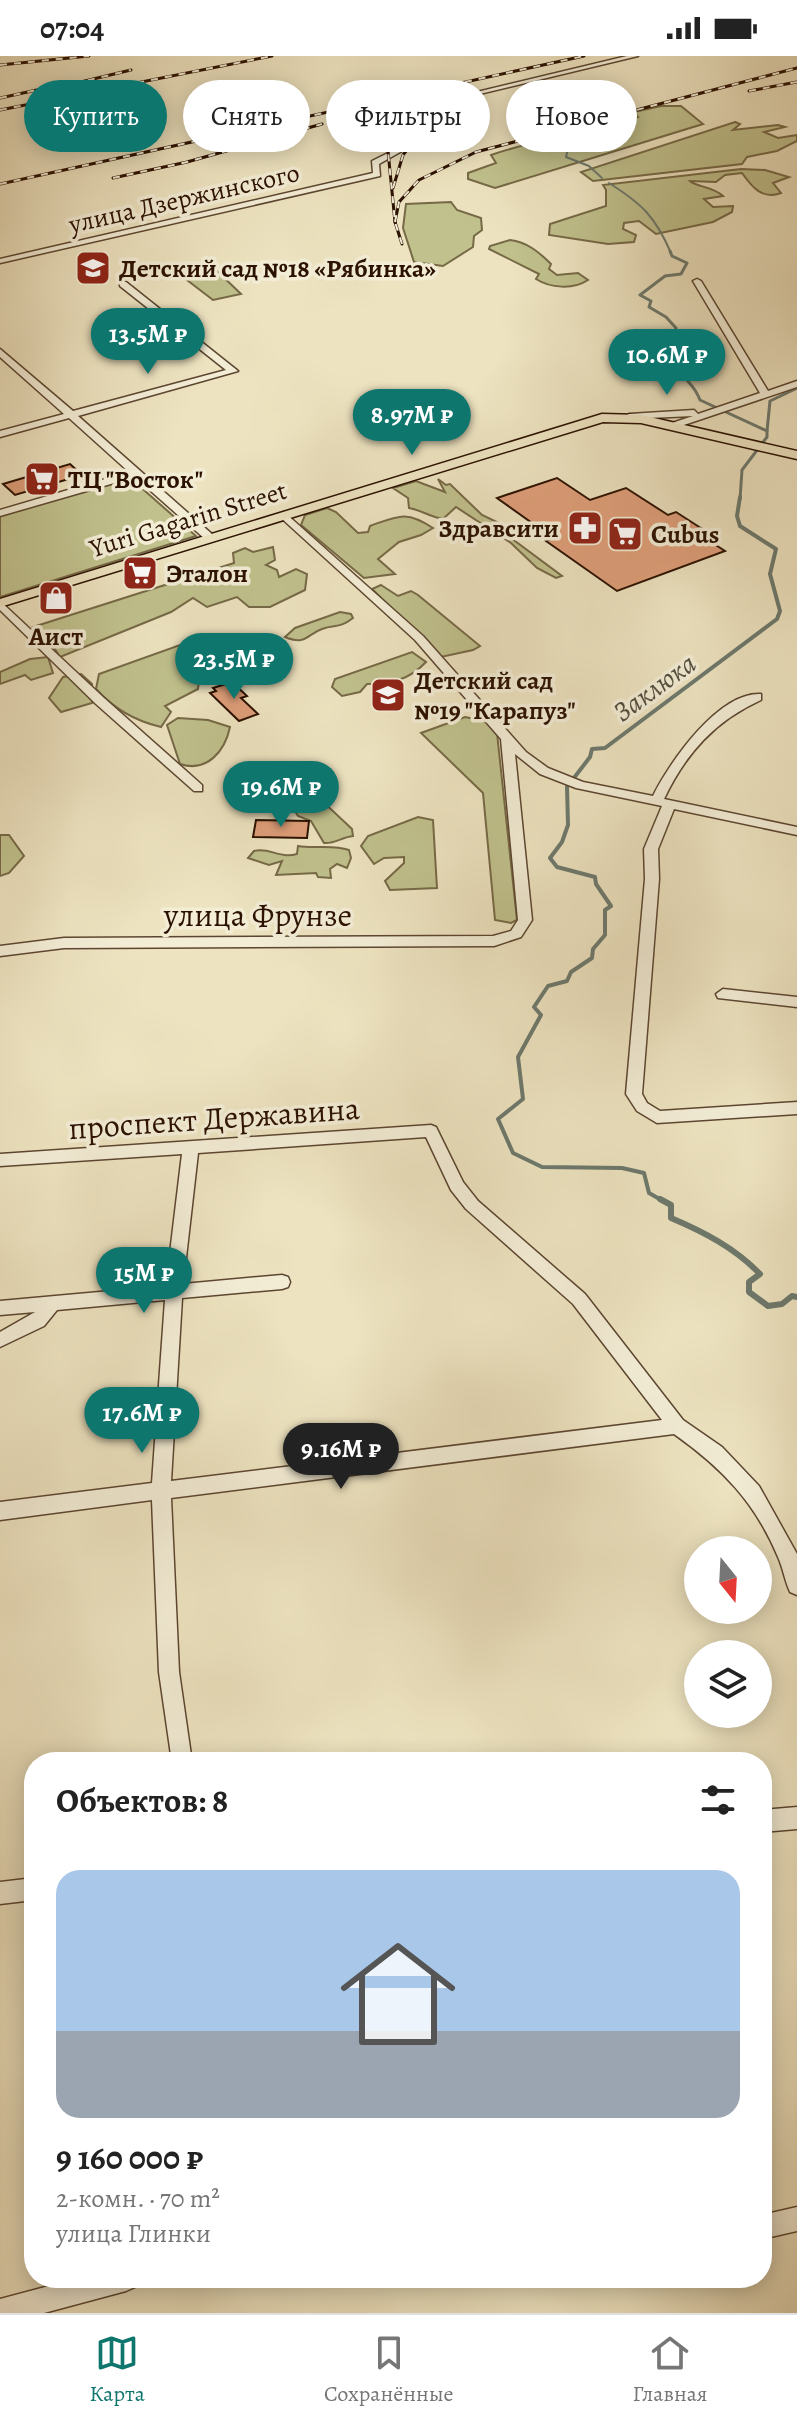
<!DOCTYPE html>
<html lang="ru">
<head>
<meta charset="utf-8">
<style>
  :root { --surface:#fff; --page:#f2f2f2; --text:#222; --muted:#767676; --line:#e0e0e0; --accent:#0f766e }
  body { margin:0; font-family:Alegreya,serif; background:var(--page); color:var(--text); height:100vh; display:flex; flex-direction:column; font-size:30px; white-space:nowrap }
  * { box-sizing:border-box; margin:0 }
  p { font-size:26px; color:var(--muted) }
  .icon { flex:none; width:44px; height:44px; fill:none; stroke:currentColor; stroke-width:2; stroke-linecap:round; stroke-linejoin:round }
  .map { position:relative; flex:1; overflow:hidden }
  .details { position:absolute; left:24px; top:1696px; width:748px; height:536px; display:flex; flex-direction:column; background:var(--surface); border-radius:32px; box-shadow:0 4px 20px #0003 }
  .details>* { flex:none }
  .hud { position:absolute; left:24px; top:24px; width:750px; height:72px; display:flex; gap:16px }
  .needle { width:52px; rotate:162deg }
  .tools { position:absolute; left:684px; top:1480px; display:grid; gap:16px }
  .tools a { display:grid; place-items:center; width:88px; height:88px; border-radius:50%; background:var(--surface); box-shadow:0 4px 20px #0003; font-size:40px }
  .price { position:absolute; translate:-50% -68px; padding:0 18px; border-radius:28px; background:var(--accent); color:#fff; font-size:26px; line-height:52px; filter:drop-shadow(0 2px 4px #0008) }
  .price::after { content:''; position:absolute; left:50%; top:48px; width:24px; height:18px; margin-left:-12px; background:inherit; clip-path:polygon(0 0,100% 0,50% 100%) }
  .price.active { background:#222; color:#fff }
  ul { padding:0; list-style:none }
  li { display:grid; align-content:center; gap:16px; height:424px; padding:0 32px }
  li+li { border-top:2px solid var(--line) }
  li span { display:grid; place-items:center; height:248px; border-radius:24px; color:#555 }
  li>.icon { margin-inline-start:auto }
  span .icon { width:144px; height:144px; fill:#fffc; stroke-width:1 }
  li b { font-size:34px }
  h2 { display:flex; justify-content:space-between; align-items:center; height:96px; padding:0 32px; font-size:34px }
  .tag { padding:0 28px; border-radius:36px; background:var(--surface); box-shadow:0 4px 20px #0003; font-size:28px; line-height:72px }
  .tag.active { background:var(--accent); color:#fff }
  .status { display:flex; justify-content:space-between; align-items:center; height:56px; padding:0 40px; background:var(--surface); direction:ltr }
  .status svg { height:22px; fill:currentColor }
  .tab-bar { display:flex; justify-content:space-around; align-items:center; height:112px; border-top:2px solid var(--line); background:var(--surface); font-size:22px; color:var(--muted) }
  .tab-bar a { display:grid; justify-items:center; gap:4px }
  .tab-bar .active { color:var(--accent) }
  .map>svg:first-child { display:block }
</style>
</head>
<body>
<div class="status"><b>07:04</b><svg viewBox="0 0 49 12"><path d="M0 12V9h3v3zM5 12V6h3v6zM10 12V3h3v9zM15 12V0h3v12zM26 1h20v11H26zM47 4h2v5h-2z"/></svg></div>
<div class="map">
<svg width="797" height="2257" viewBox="0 0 797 2257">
  <rect width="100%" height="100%" fill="#ede3c0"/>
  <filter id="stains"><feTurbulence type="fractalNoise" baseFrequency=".0025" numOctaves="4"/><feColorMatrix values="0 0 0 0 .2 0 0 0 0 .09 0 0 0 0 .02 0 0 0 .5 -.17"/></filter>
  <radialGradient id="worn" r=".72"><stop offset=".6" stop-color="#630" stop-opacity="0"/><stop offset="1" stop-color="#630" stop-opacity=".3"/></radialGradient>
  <g fill="#c0c18d" stroke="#766946" stroke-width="2">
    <path d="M661,50H681L703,68L495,132L468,123V117L496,107L491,99C540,82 588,76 638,61L634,56Z"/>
    <path d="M735,66L740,68L733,74L778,69L785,71L764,76L778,82L797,79V85L777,95L747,101L742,108L593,125L581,116Z"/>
    <path d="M741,113L765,114L789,121L773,127L781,137C762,144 752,131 742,117L725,119L716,126L690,125C696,131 712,130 723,140L704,143L713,151L733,150L732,156L713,166L656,178L639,165L624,167L623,173L636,179L634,186L608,188L549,179L550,168L606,150V134L603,129Z"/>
    <path d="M451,146L457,154L481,162L482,174L474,180L473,191L443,210L414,206L403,172L406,148Z"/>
    <path d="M510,184C527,186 539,196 551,208L549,213L557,219L578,217L588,224C573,234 550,232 536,223L539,218L489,193L490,190Z"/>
    <path d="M209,213L216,214L241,238L213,244L183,221L185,217Z"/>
    <path d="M128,420L196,480L0,541V458Z"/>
    <path d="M438,423L446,429L450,428L482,459L499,467L511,482L562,520L556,522L537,512L511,487L456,451L443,463C430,461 421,454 409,452L408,442L393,432L416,425L445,436Z"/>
    <path d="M327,452L336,456L358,477L368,476L370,470C398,460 406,454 433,472L421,479L399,486L378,503L395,518L364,522L301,469L305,459Z"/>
    <path d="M273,491L275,504L266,509L277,514L279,521L296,513L307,518L305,534L270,551H249L237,541L207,551L193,542L171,556L60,601L53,590L64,584L57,577L42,580L33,571L234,507L233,497L245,492L253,496Z"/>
    <path d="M381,529L398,540L411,535L418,539L480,590L473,594L441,601L372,533Z"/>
    <path d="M340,556L351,558L353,562C339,573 335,568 322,573C307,578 306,590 285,581L295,572Z"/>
    <path d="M180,589L216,599L215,614L199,625L198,633L165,650L171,656L161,671C135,665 114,653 96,633L99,618Z"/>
    <path d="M412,596L426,606C409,624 391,628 367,628L360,636L342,640L332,631L335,623Z"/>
    <path d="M48,601L53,617L31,624L25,619L0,628V616L30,603Z"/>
    <path d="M81,618L92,628V647L61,656L49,642L63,621Z"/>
    <path d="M465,661L489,666L497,677L517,864L511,867L495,864L483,737L421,677Z"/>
    <path d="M178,662L208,664L230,671C225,695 207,717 180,708L167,669Z"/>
    <path d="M289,734L294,740L292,746L317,740L352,773L353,780C342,781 335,788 324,787L311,765L298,760L294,754L279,753L272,747L273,738Z"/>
    <path d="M418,761L433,764L437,832L390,834L385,825L404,807V801L384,802L374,808L361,790L368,780Z"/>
    <path d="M0,779H9L24,800L9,817L0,820Z"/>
    <path d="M298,790C315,793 332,788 349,794L351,802L347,812L337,808L330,813L331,822L318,821L316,817L276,819L282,805L269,809L248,802L254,795C270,791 279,803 297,798Z"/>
  </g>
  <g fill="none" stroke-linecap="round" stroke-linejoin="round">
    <g stroke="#6d796d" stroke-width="2">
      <path d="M592,72L569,88L566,101L589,110L602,122"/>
      <path d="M609,127C642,148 655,160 671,197"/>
    </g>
    <g stroke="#6d796d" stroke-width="3">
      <path d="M670,195L672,200L687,207L681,218L665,220L640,239L651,245L649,251L666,261L676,272L670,293C676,301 677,308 682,317C687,327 694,328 700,344L767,375V381L742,414L740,443"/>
      <path d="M767,375L770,345L797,332"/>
    </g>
    <path stroke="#6d796d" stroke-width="4" d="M663,1145L649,1137L644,1117L622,1112L542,1111L513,1097L498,1063L523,1043L518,1001L541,959L534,951L548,930L567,925L571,916L592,902L593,893L605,879V854L611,850L596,828L595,821L557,811L550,802L562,786L568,769L567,731L590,701L592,693L605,692L777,563L780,555L770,518L776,493L740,470L737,460L740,441"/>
    <path stroke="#6d796d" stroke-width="6" d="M660,1143L671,1149V1162C704,1176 735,1192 760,1218L749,1226V1236L768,1250L782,1248L792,1240L797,1241"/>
  </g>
  <g fill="#de9e79" stroke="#2b1100" stroke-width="2">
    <path d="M70,408L82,419L15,439L3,428Z"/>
    <path d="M557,422L590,444L626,432L668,459L676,456L707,476L700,479L725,495L617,535L546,485L553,482L497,442Z"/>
    <path d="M232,626L247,640L241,642L258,658L239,665L210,637L216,635L213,632Z"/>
    <path d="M256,764L309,765L307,782L253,781Z"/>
  </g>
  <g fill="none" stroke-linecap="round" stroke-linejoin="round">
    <defs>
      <g id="minor">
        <path d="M627,0H638L438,48C420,56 402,64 398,85L402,95L379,108L380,120L0,207V203L373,117L372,105L394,94L390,85C395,65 409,56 427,48Z"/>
        <path d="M697,223L701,225L768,335L797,325V331L672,373L667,370L669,368L693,360L626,363L624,361L629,358L694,354L698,358L760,337L693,225Z"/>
        <path d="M120,226H126L238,315L78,360L213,479V483H205L135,421L0,460V454L129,416L69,362L0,381V375L64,358L0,301V293L73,355L226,314L120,230Z"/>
        <path d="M284,456L423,580L526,696L548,712L583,726L653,740C669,707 719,635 761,638V644C715,665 686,697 664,743L797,771V779L674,753L658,793L659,823L642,1038L647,1047L660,1055L797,1046V1058L657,1067L637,1055L626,1038L645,823L644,793L662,750L576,732L540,718L515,698L532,864L521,881L494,890L64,892L0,900V890L64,882L493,880L511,875L518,864L501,683L415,584L280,461L279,459Z"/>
        <path d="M0,545L104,642L202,729V735H194L96,648L0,554Z"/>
        <path d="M723,933L797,941V951L718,942L716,938Z"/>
        <path d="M431,1069L436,1071L463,1126L478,1145L585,1238L683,1364L722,1391L759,1430L797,1498V1539L790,1536C785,1525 783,1512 778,1501C755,1446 722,1412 674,1378L171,1442L179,1616L192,1706H172L159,1616L152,1444L0,1464V1446L152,1427L165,1244L57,1254L44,1270L0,1291V1276L35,1256L0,1259V1245L166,1230L182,1098L0,1110V1098ZM426,1081L451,1134L466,1153L573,1248L662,1364L171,1425L182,1242L282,1233L288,1231L290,1226L288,1221L282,1219L183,1228L198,1097Z"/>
        <path d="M797,1751V1773L762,1776V1754Z"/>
        <path d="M34,1822V1844L0,1848V1826Z"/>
        <path d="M797,2151V2175L762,2183V2159Z"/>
        <path d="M79,2222H139L135,2231L126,2235L44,2257H0V2243Z"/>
      </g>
      <path id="major" d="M602,358L641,359L797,395V403L641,367L603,366L0,551V543Z"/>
    </defs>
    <use href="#minor" stroke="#5c4630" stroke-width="3"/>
    <use href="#major" stroke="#2b1100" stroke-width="3"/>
    <use href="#minor" fill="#f3edd6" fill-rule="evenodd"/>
    <use href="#major" fill="#ede3c0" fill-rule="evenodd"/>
    <defs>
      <g id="rail">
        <path d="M0,9L89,0"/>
        <path d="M47,34L131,14"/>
        <path d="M749,35L797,26"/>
        <path d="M0,42L55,30"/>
        <path d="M0,54L272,0"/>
        <path d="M113,122L187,106L322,68"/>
        <path d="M0,128L584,0"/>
        <path d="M393,132L403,99L410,90"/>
        <path d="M395,166L399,146L419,124L476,96L797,12"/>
        <path d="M402,188L395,166L387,85L397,68L411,55L446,38"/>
      </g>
    </defs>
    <use href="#rail" stroke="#2b1100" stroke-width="3"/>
    <use href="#rail" stroke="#f3edd6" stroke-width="2" stroke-dasharray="7" stroke-linecap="butt"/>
  </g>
  <defs>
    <symbol id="school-square" viewBox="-11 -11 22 22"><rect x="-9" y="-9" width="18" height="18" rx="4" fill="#8f2418" stroke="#f3edd6"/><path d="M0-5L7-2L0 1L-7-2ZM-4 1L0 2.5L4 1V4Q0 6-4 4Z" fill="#fff"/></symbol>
    <symbol id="supermarket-square" viewBox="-11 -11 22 22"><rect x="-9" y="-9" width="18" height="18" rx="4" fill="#8f2418" stroke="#f3edd6"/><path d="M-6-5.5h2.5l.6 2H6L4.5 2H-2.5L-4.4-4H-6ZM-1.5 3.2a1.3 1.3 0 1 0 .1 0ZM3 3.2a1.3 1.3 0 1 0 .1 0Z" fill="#fff"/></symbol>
    <symbol id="pharmacy-square" viewBox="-11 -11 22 22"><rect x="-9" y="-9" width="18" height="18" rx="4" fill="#8f2418" stroke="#f3edd6"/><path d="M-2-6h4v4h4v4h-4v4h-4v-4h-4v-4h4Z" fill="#fff"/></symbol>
    <symbol id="shop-square" viewBox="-11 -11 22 22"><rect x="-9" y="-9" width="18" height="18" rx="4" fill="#8f2418" stroke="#f3edd6"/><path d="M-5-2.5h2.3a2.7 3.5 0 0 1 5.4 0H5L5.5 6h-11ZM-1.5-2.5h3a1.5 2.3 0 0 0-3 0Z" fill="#fff"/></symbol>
  </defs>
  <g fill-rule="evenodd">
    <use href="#school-square" x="73" y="192" width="40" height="40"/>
    <use href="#supermarket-square" x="22" y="403" width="40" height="40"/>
    <use href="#pharmacy-square" x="565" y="452" width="40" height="40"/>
    <use href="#supermarket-square" x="605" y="458" width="40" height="40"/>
    <use href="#supermarket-square" x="120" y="497" width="40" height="40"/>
    <use href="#shop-square" x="36" y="522" width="40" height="40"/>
    <use href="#school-square" x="368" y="619" width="40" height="40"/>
  </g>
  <g text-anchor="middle" stroke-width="7" stroke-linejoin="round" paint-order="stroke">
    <g font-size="26" fill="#2b1100" stroke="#f3edd6">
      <text transform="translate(184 142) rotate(-13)" y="9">улица Дзержинского</text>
      <text transform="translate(188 463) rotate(-17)" y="9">Yuri Gagarin Street</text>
    </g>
    <g font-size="26" font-weight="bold" fill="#2b1100" stroke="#f3edd6" text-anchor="start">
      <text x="119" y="221">Детский сад №18 «Рябинка»</text>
      <text x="68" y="432">ТЦ "Восток"</text>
      <text x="559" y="481" text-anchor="end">Здравсити</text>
      <text x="651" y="487">Cubus</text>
      <text x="166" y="526">Эталон</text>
      <text x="56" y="589" text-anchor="middle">Аист</text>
      <text x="414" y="633">Детский сад<tspan x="414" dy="30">№19 "Карапуз"</tspan></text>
    </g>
    <g font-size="28" font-style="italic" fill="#524e3f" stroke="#f3edd6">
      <text transform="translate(654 631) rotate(-36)" y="10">Заклюка</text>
    </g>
    <g font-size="32" fill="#2b1100" stroke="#f3edd6">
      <text x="258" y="870">улица Фрунзе</text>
      <text transform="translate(214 1062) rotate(-4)" y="11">проспект Державина</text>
    </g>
  </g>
  <rect width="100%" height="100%" filter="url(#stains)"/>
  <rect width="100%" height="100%" fill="url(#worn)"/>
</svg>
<div class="tools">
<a><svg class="needle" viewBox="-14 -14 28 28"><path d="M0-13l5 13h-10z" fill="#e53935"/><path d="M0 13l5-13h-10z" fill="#767676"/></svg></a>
<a><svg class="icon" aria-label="layers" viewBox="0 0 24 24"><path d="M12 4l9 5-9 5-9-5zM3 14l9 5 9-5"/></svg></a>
</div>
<b class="price" style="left:148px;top:320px">13.5M ₽</b>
<b class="price" style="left:667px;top:341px">10.6M ₽</b>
<b class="price" style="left:412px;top:401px">8.97M ₽</b>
<b class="price" style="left:234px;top:645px">23.5M ₽</b>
<b class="price" style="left:281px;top:773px">19.6M ₽</b>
<b class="price" style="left:144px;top:1259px">15M ₽</b>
<b class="price" style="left:142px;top:1399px">17.6M ₽</b>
<b class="price active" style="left:341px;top:1435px">9.16M ₽</b>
<div class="hud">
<a class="tag active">Купить</a>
<a class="tag">Снять</a>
<a class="tag">Фильтры</a>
<a class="tag">Новое</a>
</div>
<section class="details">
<h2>Объектов: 8<svg class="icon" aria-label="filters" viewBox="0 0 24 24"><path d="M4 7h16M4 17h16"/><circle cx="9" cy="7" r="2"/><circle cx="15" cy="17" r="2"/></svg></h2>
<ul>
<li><span style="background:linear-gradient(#a9c7e8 65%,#9aa5b1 0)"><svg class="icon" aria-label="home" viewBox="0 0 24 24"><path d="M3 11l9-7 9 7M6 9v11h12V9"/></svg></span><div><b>9 160 000 ₽</b><p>2-комн. · 70 m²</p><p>улица Глинки</p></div></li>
</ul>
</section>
</div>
<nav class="tab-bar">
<a class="active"><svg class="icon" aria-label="map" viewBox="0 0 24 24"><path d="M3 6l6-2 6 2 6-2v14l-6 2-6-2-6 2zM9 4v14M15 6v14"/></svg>Карта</a>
<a><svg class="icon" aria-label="saved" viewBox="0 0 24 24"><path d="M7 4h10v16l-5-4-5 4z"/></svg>Сохранённые</a>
<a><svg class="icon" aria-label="home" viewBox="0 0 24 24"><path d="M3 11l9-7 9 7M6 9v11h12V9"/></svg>Главная</a>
</nav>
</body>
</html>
